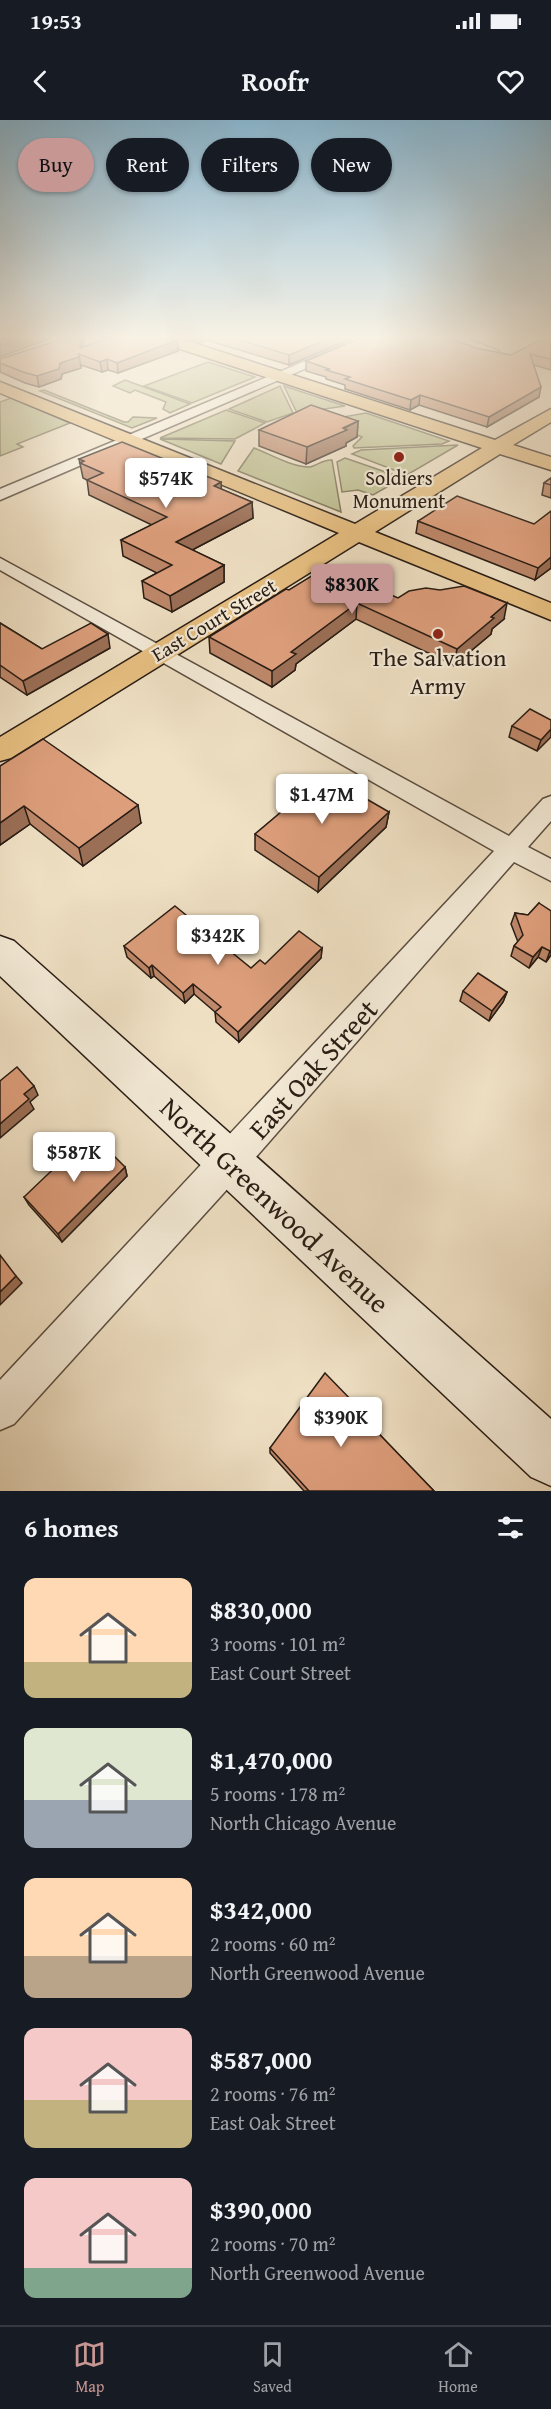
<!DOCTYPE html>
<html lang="en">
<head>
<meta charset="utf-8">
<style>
  :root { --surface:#171b24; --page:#242831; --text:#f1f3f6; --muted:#9ea1a6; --line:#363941; --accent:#c59692 }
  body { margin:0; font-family:"Gentium Book Plus",serif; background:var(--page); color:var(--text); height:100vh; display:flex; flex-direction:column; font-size:22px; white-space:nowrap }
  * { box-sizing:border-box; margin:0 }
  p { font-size:20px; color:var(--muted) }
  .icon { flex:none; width:33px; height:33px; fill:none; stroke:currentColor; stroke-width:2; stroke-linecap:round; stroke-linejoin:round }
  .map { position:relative; height:1371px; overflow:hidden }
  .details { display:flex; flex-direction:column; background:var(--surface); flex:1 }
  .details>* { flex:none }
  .top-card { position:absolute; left:18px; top:18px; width:516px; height:54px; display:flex; gap:12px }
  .price { position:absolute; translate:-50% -51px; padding:0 14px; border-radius:6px; background:#fff; color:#222; font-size:20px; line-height:39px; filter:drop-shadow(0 2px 3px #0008) }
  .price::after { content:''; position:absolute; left:50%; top:36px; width:18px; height:14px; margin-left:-9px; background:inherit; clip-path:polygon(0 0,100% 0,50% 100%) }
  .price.on { background:var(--accent); color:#111 }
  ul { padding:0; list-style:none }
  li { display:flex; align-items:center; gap:18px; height:150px; padding:0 24px }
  li span { display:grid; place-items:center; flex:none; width:168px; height:120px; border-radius:12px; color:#555 }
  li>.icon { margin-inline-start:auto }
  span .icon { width:72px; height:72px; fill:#fffc; stroke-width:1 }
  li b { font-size:26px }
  h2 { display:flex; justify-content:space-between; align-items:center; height:72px; padding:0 24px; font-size:26px }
  .chip { padding:0 21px; border-radius:27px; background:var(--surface); box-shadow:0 2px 4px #0004; font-size:21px; line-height:54px }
  .chip.on { background:var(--accent); color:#111 }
  .status { display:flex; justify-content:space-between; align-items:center; height:42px; padding:0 30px; background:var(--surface); direction:ltr }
  .status svg { height:16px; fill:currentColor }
  header { display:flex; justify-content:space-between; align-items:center; height:78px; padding:0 24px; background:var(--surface); font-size:27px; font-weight:600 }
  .menu { display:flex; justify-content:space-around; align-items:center; height:84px; border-top:2px solid var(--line); background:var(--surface); font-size:16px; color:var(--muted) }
  .menu a { display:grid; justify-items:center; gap:3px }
  .menu .on { color:var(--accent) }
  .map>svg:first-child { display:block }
</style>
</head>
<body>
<div class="status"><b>19:53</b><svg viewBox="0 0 49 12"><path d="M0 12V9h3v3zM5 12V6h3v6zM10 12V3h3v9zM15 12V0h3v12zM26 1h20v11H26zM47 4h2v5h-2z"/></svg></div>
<header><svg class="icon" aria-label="back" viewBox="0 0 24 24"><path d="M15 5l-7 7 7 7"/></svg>Roofr<svg class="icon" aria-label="heart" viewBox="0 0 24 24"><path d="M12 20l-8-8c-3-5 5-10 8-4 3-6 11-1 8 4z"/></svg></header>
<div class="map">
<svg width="551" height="1371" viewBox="0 0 551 1371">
  <rect width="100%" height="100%" fill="#f0e1c5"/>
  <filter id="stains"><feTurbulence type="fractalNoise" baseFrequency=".00333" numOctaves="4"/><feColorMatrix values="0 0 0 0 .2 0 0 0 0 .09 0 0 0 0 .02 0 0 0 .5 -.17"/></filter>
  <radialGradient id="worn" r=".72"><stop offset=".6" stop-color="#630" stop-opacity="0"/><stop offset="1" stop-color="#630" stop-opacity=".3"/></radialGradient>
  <g fill="#bfc191" stroke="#746e52" stroke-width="1.5">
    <path d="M208,242L255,257L192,283L144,266Z"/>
    <path d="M125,260L190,284L170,293L163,289L166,282L135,270L130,273L113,266Z"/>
    <path d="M280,266L293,293L267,302L229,289Z"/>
    <path d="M284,266L345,286L297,293Z"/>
    <path d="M44,270L124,302H128L133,297L157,298L132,308L40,271Z"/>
    <path d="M11,278L70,303L17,324L23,327L0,336V282Z"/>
    <path d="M226,290L265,303L235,319L160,318Z"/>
    <path d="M366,293L449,321L442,324L354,328L353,326L362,317L345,310L343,297Z"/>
    <path d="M160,319H162L235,321L221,344Z"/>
    <path d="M458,325L407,355L352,334L361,330Z"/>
    <path d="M254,328C270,334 292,347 309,347C317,346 323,339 332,340L341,392L238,351Z"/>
    <path d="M345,338L403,358L373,375L358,370L342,372L337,342Z"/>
  </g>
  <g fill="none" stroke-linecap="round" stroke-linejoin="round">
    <defs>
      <g id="street">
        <path d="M358,219H374L0,380V369Z"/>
        <path d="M425,219L452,222L450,219H468L499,231L497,233L479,236Z"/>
        <path d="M0,438L509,716L543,679L551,676V701L528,727L551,739V761L514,742L241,1054L14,1304L0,1310V1260L494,731L0,450Z"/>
      </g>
      <path id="secondary" d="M0,816L14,821L551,1299V1366L531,1357L0,856Z"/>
      <path id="primary" d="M157,219H181L495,320L551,289V302L513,325L551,337V350L500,334L375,412L551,483V500L359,422L11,638L0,641V617L339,413L0,273V262L355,404L482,328L159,222Z"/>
    </defs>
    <use href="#street" stroke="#5a4d40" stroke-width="3"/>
    <use href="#secondary" stroke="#281c14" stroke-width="3"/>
    <use href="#primary" stroke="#281c14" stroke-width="3"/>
    <use href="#street" fill="#f5ecd9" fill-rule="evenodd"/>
    <use href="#secondary" fill="#f5ecd9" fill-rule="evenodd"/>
    <use href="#primary" fill="#e8c082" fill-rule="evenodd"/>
  </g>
  <g fill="#be886a" stroke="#281c14" stroke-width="1.5">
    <path d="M189,219H351L289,245L206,220L199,223Z"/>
    <path d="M551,219V250L534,245L539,277L487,307L419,285L410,290L345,269V265L326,259V257L306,251V241L480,229L511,235Z"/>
    <path d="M177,220L178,231L118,253L108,250L102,252L81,245V248L62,254L61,259L39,267L25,263L0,252V239L83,227Z"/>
    <path d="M358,301L357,317L346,323V326L306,344L259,326V310Z"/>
    <path d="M79,339L221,369L252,382L253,398L192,430L224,445V462L172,492L144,478L142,461L157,453L123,436L121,420L152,405L89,375L87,360L83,358Z"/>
    <path d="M551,358V378L542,375L544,363Z"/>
    <path d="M418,401L551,448L535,460L416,413Z"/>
    <path d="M289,470L398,478L504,499L492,509L491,514L454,545L356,499L296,544L295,550L272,567L210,533L209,517Z"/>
    <path d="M0,503L42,529L110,528L27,575L0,557Z"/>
    <path d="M551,600L537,631L509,617L512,606Z"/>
    <path d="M0,646L141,703L83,746L30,704L0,725Z"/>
    <path d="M389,692L386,707L318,772L255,730V714Z"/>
    <path d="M539,783L551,835L546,842L538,837L529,848L511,836L514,826L518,822L511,804L515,793L528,795Z"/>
    <path d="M124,826L251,848L322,828L321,838L239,922L216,902L215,892L194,874L185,883L154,856L151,858L127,837Z"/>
    <path d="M463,871L507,872L503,882L489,901L460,881Z"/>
    <path d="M125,1047L127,1056L62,1122L29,1085L24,1077Z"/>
    <path d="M356,1290L434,1371H304L270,1333V1328Z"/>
  </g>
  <g fill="#9b6f56" stroke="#281c14" stroke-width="1.5">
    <path d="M19,219H50L0,237V226Z"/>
    <path d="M81,219H84L82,235L80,228Z"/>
    <path d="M199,219H206V220L199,223Z"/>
    <path d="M328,219H351L289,245V235Z"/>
    <path d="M177,220L178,231L118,253L117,243Z"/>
    <path d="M79,234L81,248L62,254L61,259L39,267L37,256Z"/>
    <path d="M107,239L108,250L102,252L100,242Z"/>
    <path d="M541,267L539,277L487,307L489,297Z"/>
    <path d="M420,275L419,285L410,290L411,280Z"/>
    <path d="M358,301L357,317L346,323V326L306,344L307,327Z"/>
    <path d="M221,362L222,378L214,366Z"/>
    <path d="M252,382L253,398L177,438L176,422Z"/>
    <path d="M551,437V448L535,460L538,448Z"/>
    <path d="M224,445V462L172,492L170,476Z"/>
    <path d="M357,483L356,499L296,544L295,550L272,567V551L291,532Z"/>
    <path d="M507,483L504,499L492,509L491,514L454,545L457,529L491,497Z"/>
    <path d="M108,514L110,528L27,575L23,561Z"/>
    <path d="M551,609V617L537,631L541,620Z"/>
    <path d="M138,685L141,703L83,746L79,728Z"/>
    <path d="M24,686L30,704L0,725V703Z"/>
    <path d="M389,692L386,707L318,772L319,757Z"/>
    <path d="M542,827L538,837L529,848L533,837Z"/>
    <path d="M322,828L321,838L239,922L238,912Z"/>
    <path d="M551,830V835L546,842L550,831Z"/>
    <path d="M152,845L154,856L151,858L149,848Z"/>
    <path d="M193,864L194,874L185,883L183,873Z"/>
    <path d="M507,872L503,882L489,901L492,891Z"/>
    <path d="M34,966L38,975L30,982L34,989L0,1018V1004L24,974Z"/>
    <path d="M125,1047L127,1056L62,1122L58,1114Z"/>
    <path d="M16,1156L22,1163L0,1185V1172Z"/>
  </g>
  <g fill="#dd9e7b" stroke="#281c14" stroke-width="1.5">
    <path d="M0,219H19L0,226Z"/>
    <path d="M62,219H81L80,228L105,219H174L177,220L117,243L107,239L100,242L79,234V237L60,243L59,249L37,256L23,252L0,243V239Z"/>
    <path d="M237,219H328L289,235Z"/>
    <path d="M358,219H450L480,229L511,235L542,219H551V239L530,234L541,267L489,297L420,275L411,280L345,259L350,257L326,250L329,249L306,241Z"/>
    <path d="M311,285L358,301L343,308L347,310L307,327L259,310Z"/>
    <path d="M122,322L221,362L214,366L252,382L176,422L224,445L170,476L142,461L172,445L121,420L167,397L87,360L103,353L80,343L84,341L79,339Z"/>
    <path d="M551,358V365L544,363Z"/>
    <path d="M457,376L534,404L551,391V437L538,448L418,401Z"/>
    <path d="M326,447L398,478L409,471L426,468L440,470L464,466L507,483L491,497L494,498L457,529L357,483L291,532L296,534L272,551L209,517L286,469L289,470Z"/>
    <path d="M0,503L42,529L91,503L108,514L23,561L0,545Z"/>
    <path d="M530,589L551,600V609L541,620L512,606Z"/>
    <path d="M43,619L138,685L79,728L24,686L0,703V646Z"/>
    <path d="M325,655L389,692L319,757L255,714Z"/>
    <path d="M539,783L551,791V830L550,831L542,827L533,837L514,826L523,815L515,793L528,795Z"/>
    <path d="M175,786L251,848L260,840L265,844L299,811L322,828L238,912L215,892L221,887L193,864L183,873L152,845L149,848L124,826Z"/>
    <path d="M478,853L507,872L492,891L463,871Z"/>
    <path d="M17,947L34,966L24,974L29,979L0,1004V961Z"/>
    <path d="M91,1013L125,1047L58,1114L24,1077Z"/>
    <path d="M0,1135L16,1156L0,1172Z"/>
    <path d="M325,1253L358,1287L356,1290L434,1371H309L270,1328Z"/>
  </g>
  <linearGradient id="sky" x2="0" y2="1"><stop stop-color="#89b8d3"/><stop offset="0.53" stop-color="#f8f2e5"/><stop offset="1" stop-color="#f8f2e5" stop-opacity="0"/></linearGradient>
  <rect width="551" height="411" fill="url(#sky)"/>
  <g fill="#8f2418" stroke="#f5ecd9" stroke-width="2">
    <circle cx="399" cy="337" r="6"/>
    <circle cx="438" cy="514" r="6"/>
  </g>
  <g text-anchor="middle" stroke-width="4.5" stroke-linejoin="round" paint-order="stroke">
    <g font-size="20" fill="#281c14" stroke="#f5ecd9">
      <text x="399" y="365">Soldiers<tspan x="399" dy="23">Monument</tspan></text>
    </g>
    <g font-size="20" fill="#281c14" stroke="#f5ecd9">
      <text transform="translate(214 500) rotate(-31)" y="7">East Court Street</text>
    </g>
    <g font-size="24" fill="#281c14" stroke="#f5ecd9">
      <text x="438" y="546">The Salvation<tspan x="438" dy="28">Army</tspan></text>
    </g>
    <g font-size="28" fill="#281c14" stroke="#f5ecd9">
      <text transform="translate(313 949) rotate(-48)" y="10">East Oak Street</text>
      <text transform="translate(275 1085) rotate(43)" y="10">North Greenwood Avenue</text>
    </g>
  </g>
  <rect width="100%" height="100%" filter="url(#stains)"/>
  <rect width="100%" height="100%" fill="url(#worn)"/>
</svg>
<b class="price" style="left:166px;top:389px">$574K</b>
<b class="price on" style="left:352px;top:495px">$830K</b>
<b class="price" style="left:322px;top:705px">$1.47M</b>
<b class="price" style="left:218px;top:846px">$342K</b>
<b class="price" style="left:74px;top:1063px">$587K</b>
<b class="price" style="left:341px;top:1328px">$390K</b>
<div class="top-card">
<a class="chip on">Buy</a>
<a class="chip">Rent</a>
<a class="chip">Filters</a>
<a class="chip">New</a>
</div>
</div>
<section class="details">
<h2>6 homes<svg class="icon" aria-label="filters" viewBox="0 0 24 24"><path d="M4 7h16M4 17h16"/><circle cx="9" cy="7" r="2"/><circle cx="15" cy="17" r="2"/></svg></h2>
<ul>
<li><span style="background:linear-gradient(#ffd9b3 70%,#c2b280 0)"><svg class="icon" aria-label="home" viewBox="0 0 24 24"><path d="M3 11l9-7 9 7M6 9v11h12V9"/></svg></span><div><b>$830,000</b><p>3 rooms · 101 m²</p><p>East Court Street</p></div></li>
<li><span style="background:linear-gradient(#dfe7d0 60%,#9aa5b1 0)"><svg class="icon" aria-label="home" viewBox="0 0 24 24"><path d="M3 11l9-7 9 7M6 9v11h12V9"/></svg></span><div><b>$1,470,000</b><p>5 rooms · 178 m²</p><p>North Chicago Avenue</p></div></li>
<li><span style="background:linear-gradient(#ffd9b3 65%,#b9a48a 0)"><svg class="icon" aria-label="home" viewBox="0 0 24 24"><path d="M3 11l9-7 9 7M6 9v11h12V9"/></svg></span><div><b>$342,000</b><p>2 rooms · 60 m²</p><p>North Greenwood Avenue</p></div></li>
<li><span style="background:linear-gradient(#f6c9c9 60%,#c2b280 0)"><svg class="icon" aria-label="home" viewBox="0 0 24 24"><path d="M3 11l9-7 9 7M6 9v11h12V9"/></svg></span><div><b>$587,000</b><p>2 rooms · 76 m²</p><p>East Oak Street</p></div></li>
<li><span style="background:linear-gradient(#f6c9c9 75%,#7fa58c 0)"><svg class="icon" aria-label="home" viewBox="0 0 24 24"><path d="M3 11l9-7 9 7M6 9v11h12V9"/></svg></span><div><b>$390,000</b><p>2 rooms · 70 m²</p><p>North Greenwood Avenue</p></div></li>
</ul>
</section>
<nav class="menu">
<a class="on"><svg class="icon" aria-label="map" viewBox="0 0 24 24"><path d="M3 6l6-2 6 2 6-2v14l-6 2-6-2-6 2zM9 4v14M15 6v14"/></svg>Map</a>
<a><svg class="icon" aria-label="saved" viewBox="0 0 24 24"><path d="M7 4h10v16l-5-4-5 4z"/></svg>Saved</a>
<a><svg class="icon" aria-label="home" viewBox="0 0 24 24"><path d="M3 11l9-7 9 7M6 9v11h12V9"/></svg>Home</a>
</nav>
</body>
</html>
